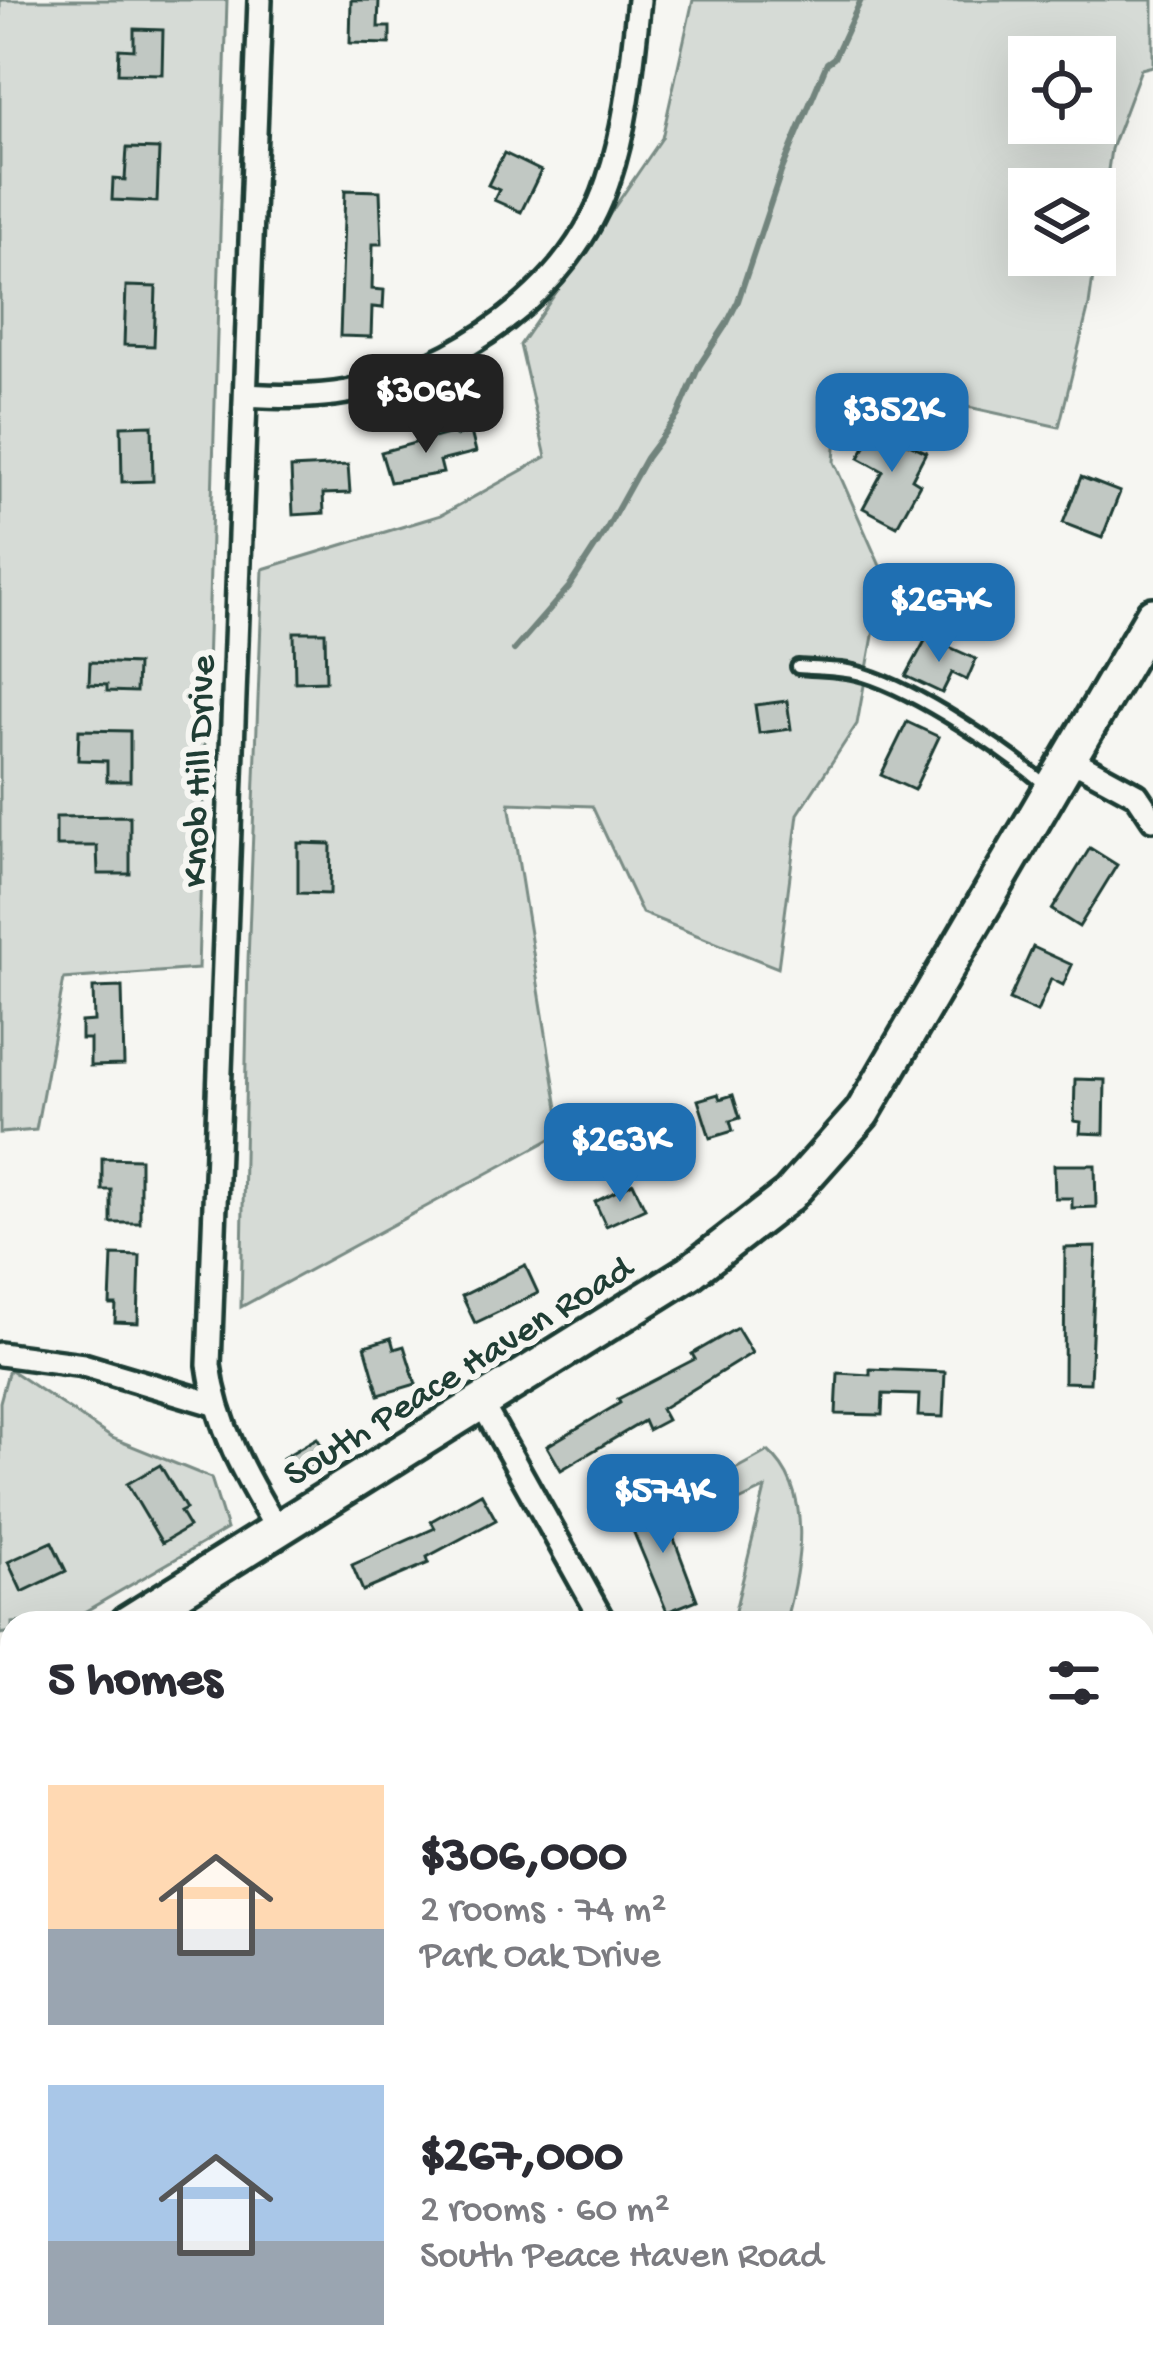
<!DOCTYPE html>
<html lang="en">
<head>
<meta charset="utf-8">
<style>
  :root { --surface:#fff; --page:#f2f2f3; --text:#2b2b33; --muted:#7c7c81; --accent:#1f6fb2 }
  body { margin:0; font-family:"Gochi Hand",sans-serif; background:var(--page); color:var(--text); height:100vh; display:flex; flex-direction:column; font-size:45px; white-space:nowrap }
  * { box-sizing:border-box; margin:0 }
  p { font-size:39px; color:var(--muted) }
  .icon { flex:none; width:66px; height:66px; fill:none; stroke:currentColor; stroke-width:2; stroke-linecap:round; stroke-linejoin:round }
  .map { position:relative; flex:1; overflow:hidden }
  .sheet { position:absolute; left:0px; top:1611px; width:1155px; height:768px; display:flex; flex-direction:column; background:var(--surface); border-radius:36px 36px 0 0; box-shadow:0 12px 48px #0002 }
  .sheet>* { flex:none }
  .fabs { position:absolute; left:1008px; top:36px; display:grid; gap:24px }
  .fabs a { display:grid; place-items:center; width:108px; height:108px; border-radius:0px; background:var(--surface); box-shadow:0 12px 48px #0002; font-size:60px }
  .price { position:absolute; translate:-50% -102px; padding:0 27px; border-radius:24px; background:var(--accent); color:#fff; font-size:39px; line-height:78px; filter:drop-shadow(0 3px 6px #0008) }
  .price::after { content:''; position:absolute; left:50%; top:72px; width:36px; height:27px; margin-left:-18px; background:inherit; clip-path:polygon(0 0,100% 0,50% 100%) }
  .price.current { background:#222; color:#fff }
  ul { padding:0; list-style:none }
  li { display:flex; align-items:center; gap:36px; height:300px; padding:0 48px }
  li span { display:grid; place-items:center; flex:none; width:336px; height:240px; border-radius:0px; color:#555 }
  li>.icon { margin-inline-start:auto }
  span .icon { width:144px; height:144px; fill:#fffc; stroke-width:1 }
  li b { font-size:51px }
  h2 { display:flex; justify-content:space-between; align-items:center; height:144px; padding:0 48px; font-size:51px }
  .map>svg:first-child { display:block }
</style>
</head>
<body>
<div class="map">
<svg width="1153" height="2379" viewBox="0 0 1153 2379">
  <rect width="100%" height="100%" fill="#f6f6f2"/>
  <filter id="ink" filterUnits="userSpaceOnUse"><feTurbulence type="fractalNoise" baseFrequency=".00833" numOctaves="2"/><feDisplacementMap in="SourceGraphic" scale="24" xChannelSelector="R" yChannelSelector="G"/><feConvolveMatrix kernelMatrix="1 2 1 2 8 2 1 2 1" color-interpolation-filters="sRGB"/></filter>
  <g filter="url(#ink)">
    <g fill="#d6dbd6" stroke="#7a8c85" stroke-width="3" fill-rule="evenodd">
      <path d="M0,0H227L198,969L64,979L36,1130L0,1133Z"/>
      <path d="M693,0H1153V66L1141,69L1111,149L1089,305L1059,427L973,408L839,391L834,462L884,575L857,724L798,814L778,968L642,913L592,806L509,803L562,1133L241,1307L248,961L263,569L441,515L546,457L520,345L662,138ZM1029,57H1095V123H1029ZM1029,189H1095V255H1029Z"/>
      <path d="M9,1369L112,1438L211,1478L227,1529L72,1619L12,1623V1632L0,1634V1402Z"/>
      <path d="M768,1451C815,1492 800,1569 785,1623H732L765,1489L709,1515L688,1495Z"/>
      <path d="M0,2101L12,2105V2145L0,2149Z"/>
      <path d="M186,2367H242V2379H185Z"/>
      <path d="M797,2367H933L930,2379H796Z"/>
    </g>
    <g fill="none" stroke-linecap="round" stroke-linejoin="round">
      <path stroke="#72847d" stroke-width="6" d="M514,650L569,587L606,530L646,458L678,415L699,366L727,323L738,301L781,172L827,63L834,58L861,0"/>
    </g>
    <g fill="#c1c8c3" stroke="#1f3d34" stroke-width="3">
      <path d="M351,0H379L378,27H390V44L350,43Z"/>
      <path d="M134,29L163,30L162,74L118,73L119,49L134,50Z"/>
      <path d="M127,148L159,149L157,202L112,200L113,179L125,180Z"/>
      <path d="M504,153L541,171L521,212L494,200L499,190L488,185Z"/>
      <path d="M345,190L380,191L382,244H373L372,289L384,290L383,308L372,307L371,337L340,336Z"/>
      <path d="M126,286L156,287L154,346L124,345Z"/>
      <path d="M152,425L153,481L122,482L121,426Z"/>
      <path d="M875,428L926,452L912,479L920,484L897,526L863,508L883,471L859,458Z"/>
      <path d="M455,432L456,436L471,432L476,452L440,461L443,473L390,482L381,452Z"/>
      <path d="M348,465L350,493L323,494L324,513L293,515L291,468Z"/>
      <path d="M1081,477L1120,492L1102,538L1063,523Z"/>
      <path d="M294,632H325L326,681L295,682Z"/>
      <path d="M927,637L976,659L967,680L952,673L942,693L906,676Z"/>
      <path d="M90,662L137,664L136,692L107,691V685L89,684Z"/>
      <path d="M787,701L791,729L759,733L755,705Z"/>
      <path d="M907,722L939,737L914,790L881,775Z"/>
      <path d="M79,730L130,731V781H107V761L78,760Z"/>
      <path d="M130,816V874H98L97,846H56V817Z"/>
      <path d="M298,843L331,844L330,894L298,893Z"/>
      <path d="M1090,848L1117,865L1079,927L1052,910Z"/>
      <path d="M1033,947L1072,965L1063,985L1051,979L1037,1012L1009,1000Z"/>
      <path d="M122,987L124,1065L90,1066V1039H81V1022L94,1021L93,988Z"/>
      <path d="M1075,1079L1105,1080L1104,1134L1080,1133L1081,1122L1074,1121Z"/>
      <path d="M718,1094L720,1099L733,1095L740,1118L730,1121L733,1131L710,1138L698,1100Z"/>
      <path d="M649,1119L666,1154L648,1163L632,1127Z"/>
      <path d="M102,1158L140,1159V1223H111V1190H102Z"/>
      <path d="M1054,1165H1095L1096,1207L1072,1208V1198H1055Z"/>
      <path d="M633,1183L645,1208L606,1226L595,1202Z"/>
      <path d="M1096,1247L1090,1383L1064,1382L1065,1248Z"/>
      <path d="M112,1255L140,1256L138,1323L115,1322L116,1305H110Z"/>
      <path d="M525,1265L538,1293L475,1323L462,1296Z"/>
      <path d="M737,1328L752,1353L661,1409L667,1420L648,1430L644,1421L561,1470L547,1446L620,1403L618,1399L695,1359L692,1354Z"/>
      <path d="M391,1338L394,1349L404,1346L416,1384L379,1395L365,1346Z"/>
      <path d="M870,1369L945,1372L943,1417L918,1416L919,1395L883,1394L882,1415L836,1414L838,1373L870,1375Z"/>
      <path d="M317,1438L327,1455L293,1475L283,1458Z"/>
      <path d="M160,1465L186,1509L180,1512L189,1527L162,1543L127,1484Z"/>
      <path d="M481,1493L496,1520L427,1557L429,1563L363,1591L352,1565L435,1528L431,1521Z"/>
      <path d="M666,1500L677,1518L668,1523L697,1600L667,1612L629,1521Z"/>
      <path d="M52,1542L66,1571L22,1592L8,1562Z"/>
    </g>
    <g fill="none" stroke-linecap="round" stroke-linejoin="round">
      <defs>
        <g id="lane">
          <path d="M798,667C819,669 844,668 864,675C919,692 1006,750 1049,788"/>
          <path d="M0,1801L12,1792"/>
          <path d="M0,1899L12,1916"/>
          <path d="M0,1993L12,1986"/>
          <path d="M0,2255L1,2236L12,2203"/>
          <path d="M601,2373L750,2379"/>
          <path d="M1147,2379L1148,2360"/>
        </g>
        <g id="street">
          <path d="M260,0L209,1365C217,1426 245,1476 277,1529"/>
          <path d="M246,395C280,397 313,398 347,392C457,369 572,292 608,181C628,122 632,61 639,0"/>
          <path d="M1071,759L1137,795L1153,819"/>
          <path d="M0,1354L83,1365L214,1404"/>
          <path d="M482,1404L604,1623"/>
          <path d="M1143,2044H1153"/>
          <path d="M371,2367L372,2379"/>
          <path d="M780,2379L781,2367"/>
        </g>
        <g id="secondary">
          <path d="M128,1623L690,1272L789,1195L862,1113L1153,615"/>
          <path d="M0,1713L12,1704"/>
          <path d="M0,2029L12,2077"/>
          <path d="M0,2171L12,2169"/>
          <path d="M1143,2175H1153"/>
        </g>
      </defs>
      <use href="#lane" stroke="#1f3d34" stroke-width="20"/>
      <use href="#street" stroke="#1f3d34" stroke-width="30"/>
      <use href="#secondary" stroke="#1f3d34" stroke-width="42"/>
      <use href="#lane" stroke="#f6f6f2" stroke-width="10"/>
      <use href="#street" stroke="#f6f6f2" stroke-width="21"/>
      <use href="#secondary" stroke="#f6f6f2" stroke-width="33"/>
    </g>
  </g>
  <g text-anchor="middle" stroke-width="12" stroke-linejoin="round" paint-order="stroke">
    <g font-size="39" fill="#1f3d34" stroke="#f6f6f2">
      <text transform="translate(195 771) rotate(-88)" y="14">Knob Hill Drive</text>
      <text transform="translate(456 1368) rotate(-32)" y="14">South Peace Haven Road</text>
    </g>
  </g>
</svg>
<div class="fabs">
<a><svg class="icon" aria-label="locate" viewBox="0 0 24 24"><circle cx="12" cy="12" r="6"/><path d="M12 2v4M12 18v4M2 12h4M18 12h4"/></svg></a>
<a><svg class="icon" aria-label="layers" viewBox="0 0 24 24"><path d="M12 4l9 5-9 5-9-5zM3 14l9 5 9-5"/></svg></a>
</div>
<b class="price current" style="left:426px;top:456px">$306K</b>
<b class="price" style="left:892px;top:475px">$352K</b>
<b class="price" style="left:939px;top:665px">$267K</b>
<b class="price" style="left:620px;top:1205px">$263K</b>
<b class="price" style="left:663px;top:1556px">$574K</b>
<section class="sheet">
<h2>5 homes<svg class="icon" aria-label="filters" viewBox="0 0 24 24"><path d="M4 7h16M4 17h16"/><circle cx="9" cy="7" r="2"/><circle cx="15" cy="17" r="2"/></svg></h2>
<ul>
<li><span style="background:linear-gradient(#ffd9b3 60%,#9aa5b1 0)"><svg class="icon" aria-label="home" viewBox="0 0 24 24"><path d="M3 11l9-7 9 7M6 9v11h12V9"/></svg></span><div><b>$306,000</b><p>2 rooms · 74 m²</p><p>Park Oak Drive</p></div></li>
<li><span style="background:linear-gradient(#a9c7e8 65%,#9aa5b1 0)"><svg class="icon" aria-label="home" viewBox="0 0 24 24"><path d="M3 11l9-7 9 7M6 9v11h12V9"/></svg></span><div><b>$267,000</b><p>2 rooms · 60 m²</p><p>South Peace Haven Road</p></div></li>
</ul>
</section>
</div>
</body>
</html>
